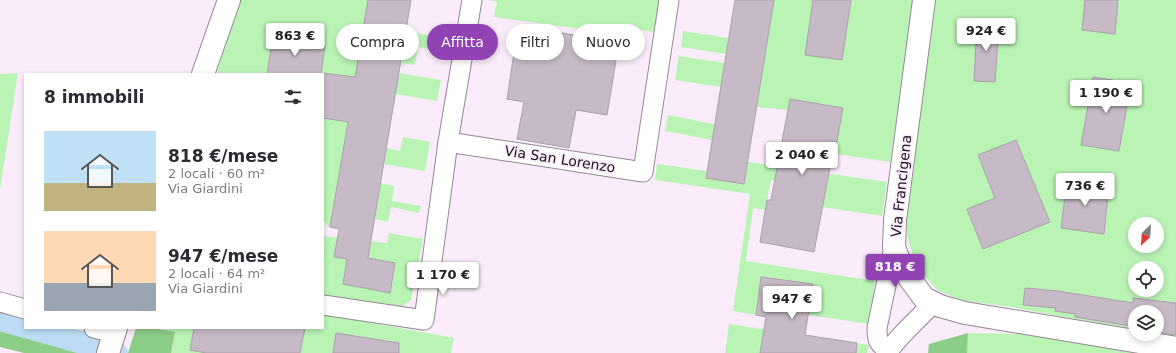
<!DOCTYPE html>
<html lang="it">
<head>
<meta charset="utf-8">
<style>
  :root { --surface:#fff; --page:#f7f7f7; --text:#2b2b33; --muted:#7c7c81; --accent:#9142b3 }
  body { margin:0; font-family:"DejaVu Sans",sans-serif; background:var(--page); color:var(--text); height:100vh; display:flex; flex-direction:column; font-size:15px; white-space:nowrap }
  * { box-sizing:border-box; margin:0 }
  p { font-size:13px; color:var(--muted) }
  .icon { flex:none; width:22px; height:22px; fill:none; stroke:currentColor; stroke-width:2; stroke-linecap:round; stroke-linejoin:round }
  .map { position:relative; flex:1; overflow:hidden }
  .side { position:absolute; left:24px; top:73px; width:300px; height:256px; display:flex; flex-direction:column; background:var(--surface); border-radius:0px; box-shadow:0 2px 6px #0003 }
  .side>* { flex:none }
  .guide { position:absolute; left:336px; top:24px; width:380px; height:36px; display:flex; gap:8px }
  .needle { width:26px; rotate:205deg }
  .buttons { position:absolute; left:1128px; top:217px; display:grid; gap:8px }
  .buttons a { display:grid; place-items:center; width:36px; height:36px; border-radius:50%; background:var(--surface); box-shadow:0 2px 6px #0003; font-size:20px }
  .price { position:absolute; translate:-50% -34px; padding:0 9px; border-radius:4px; background:#fff; color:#222; font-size:13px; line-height:26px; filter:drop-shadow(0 1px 2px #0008) }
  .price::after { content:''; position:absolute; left:50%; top:24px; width:12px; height:9px; margin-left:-6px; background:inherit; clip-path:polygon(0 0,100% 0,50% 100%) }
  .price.on { background:var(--accent); color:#fff }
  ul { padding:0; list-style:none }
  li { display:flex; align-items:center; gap:12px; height:100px; padding:0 20px }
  li span { display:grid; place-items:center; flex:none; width:112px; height:80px; border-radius:0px; color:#555 }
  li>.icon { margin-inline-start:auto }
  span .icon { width:48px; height:48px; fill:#fffc; stroke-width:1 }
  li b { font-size:17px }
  h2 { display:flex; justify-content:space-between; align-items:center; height:48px; padding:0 20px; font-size:17px }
  .pill { padding:0 14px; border-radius:18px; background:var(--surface); box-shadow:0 2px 6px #0003; font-size:14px; line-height:36px }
  .pill.on { background:var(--accent); color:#fff }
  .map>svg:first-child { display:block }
</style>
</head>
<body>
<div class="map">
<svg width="1176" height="353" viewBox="0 0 1176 353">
  <rect width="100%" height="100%" fill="#faecfa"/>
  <g fill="#baf4b5" fill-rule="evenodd">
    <path d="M241,0H368L330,227L323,221L324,185L323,184V74H216Z"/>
    <path d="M489,0H659L654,32L634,29L633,36L494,17L497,2Z"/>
    <path d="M774,0H914L890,162L835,154L833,162L781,153L788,110L757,107Z"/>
    <path d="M936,0H1176V336L1157,333V312H1135V330L1011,307L960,300L937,290L916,265L907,236L906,217ZM1135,224H1157V246H1135ZM1135,268H1157V290H1135Z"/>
    <path d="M406,31L448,39L446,52L418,47L415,65L401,63Z"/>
    <path d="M683,31L729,38L726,54L681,47Z"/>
    <path d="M679,56L725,63L721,87L675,80Z"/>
    <path d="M18,73L0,190V74Z"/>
    <path d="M399,73L441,80L437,101L395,94Z"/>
    <path d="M668,115L714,124L712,140L665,131Z"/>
    <path d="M403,137L430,142L425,171L383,164L386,148L400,151Z"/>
    <path d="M748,162L887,182L882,216L822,207L825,190L771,180L765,210L753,208L746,261L875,281L869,324L808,315L812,284L761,277L756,315L733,311L750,194L655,180L657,164L707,171L706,178L744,184Z"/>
    <path d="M380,183L394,186L392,201L421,206L419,213L391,207L388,222L374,219Z"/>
    <path d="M389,233L423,239L411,300L400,308L323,296V236L387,243Z"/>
    <path d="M323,314L454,338L451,353H171L175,332L164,330V328H323Z"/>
    <path d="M729,324L869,345L867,353H725Z"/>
    <path d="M968,333L1021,334L1135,353H967Z"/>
  </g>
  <g fill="#8ccd87">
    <path d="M0,310L25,316V328H69L97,335L91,353H24L0,347Z"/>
    <path d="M136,328H152L175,332L171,353H128Z"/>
    <path d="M968,333L967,353H928L929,344Z"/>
  </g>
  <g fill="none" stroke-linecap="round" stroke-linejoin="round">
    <g stroke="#bddcf4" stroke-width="22">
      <path d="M0,320L25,327"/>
      <path d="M29,328L117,353"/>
    </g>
  </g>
  <g fill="#c7bac7" stroke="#ac9fac">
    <path d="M368,0H411L368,258L395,263L390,293L343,284L347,259L334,257L339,229L330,227L348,122L323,118V73L355,77Z"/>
    <path d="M735,0H774L744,184L706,178Z"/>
    <path d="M813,0H851L842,60L805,55Z"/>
    <path d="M1085,0H1118L1115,34L1082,30Z"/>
    <path d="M977,22L999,23L995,82L974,81Z"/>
    <path d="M518,26L619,42L607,115L576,110L569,148L517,139L524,102L507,99Z"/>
    <path d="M273,37L325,45L321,74H267Z"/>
    <path d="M1093,77L1131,83L1119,151L1081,145Z"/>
    <path d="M790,99L843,108L833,162H831L814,252L760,242L767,200H771Z"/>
    <path d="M1016,140L1050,222L983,249L967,209L995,198L978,155Z"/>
    <path d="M1067,180L1109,185L1104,234L1061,228Z"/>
    <path d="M761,277L813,284L805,335L857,343L856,353H760L766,317L756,315Z"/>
    <path d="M1025,288L1058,291L1133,303V298L1176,303V335L1157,332V312H1135V329L1130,328V326L1075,317V314L1055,311L1056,308L1023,305Z"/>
    <path d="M194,328H305L300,353H206L190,350Z"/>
    <path d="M336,333L399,343V353H333Z"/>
  </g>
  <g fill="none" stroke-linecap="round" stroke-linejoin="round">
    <defs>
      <g id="street">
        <path d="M472,0L448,142L643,172L669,0"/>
        <path d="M0,302L25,309"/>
        <path d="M323,305L424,320L448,142"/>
        <path d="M94,328L114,333"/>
        <path d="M889,351C878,343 877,341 877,328L894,247"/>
        <path d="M887,353C900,334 918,320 933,303"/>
      </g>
      <g id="secondary">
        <path d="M924,0L895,220L894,247L902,268L910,279L924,298L940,306L965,313L1176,348"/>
        <path d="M203,74L229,0"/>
        <path d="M108,353L116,328"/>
      </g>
    </defs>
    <use href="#street" stroke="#948794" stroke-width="21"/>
    <use href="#secondary" stroke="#948794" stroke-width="24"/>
    <use href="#street" stroke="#fff" stroke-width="19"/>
    <use href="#secondary" stroke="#fff" stroke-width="22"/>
  </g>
  <g text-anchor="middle" stroke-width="4" stroke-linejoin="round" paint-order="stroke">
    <g font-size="14" fill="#191419" stroke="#faecfa">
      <text transform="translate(560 159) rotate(9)" y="5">Via San Lorenzo</text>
      <text transform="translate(901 186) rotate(-84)" y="5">Via Francigena</text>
    </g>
  </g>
</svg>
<div class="buttons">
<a><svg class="needle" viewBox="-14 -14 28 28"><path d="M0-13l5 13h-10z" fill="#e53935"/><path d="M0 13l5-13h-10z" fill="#7c7c81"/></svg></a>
<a><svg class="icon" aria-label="locate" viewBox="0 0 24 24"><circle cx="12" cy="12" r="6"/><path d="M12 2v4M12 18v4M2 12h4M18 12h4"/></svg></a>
<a><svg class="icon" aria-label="layers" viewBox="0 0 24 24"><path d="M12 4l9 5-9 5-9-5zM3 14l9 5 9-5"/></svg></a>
</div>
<b class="price" style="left:986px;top:52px">924 €</b>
<b class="price" style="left:295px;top:57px">863 €</b>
<b class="price" style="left:1106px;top:114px">1 190 €</b>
<b class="price" style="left:802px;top:176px">2 040 €</b>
<b class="price" style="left:1085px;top:207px">736 €</b>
<b class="price on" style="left:895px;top:288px">818 €</b>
<b class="price" style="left:443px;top:296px">1 170 €</b>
<b class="price" style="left:792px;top:320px">947 €</b>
<div class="guide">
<a class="pill">Compra</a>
<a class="pill on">Affitta</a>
<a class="pill">Filtri</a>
<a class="pill">Nuovo</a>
</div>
<section class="side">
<h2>8 immobili<svg class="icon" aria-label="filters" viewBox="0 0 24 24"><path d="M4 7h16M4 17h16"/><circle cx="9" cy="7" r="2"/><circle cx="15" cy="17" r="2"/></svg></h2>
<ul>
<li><span style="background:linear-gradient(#bfe0f5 65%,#c2b280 0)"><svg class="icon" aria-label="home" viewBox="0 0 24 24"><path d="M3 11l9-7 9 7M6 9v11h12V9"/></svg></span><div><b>818 €/mese</b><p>2 locali · 60 m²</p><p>Via Giardini</p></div></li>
<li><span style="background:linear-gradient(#ffd9b3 65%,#9aa5b1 0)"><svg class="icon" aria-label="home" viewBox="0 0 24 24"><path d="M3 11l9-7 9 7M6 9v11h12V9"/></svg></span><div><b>947 €/mese</b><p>2 locali · 64 m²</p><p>Via Giardini</p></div></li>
</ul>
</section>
</div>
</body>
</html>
